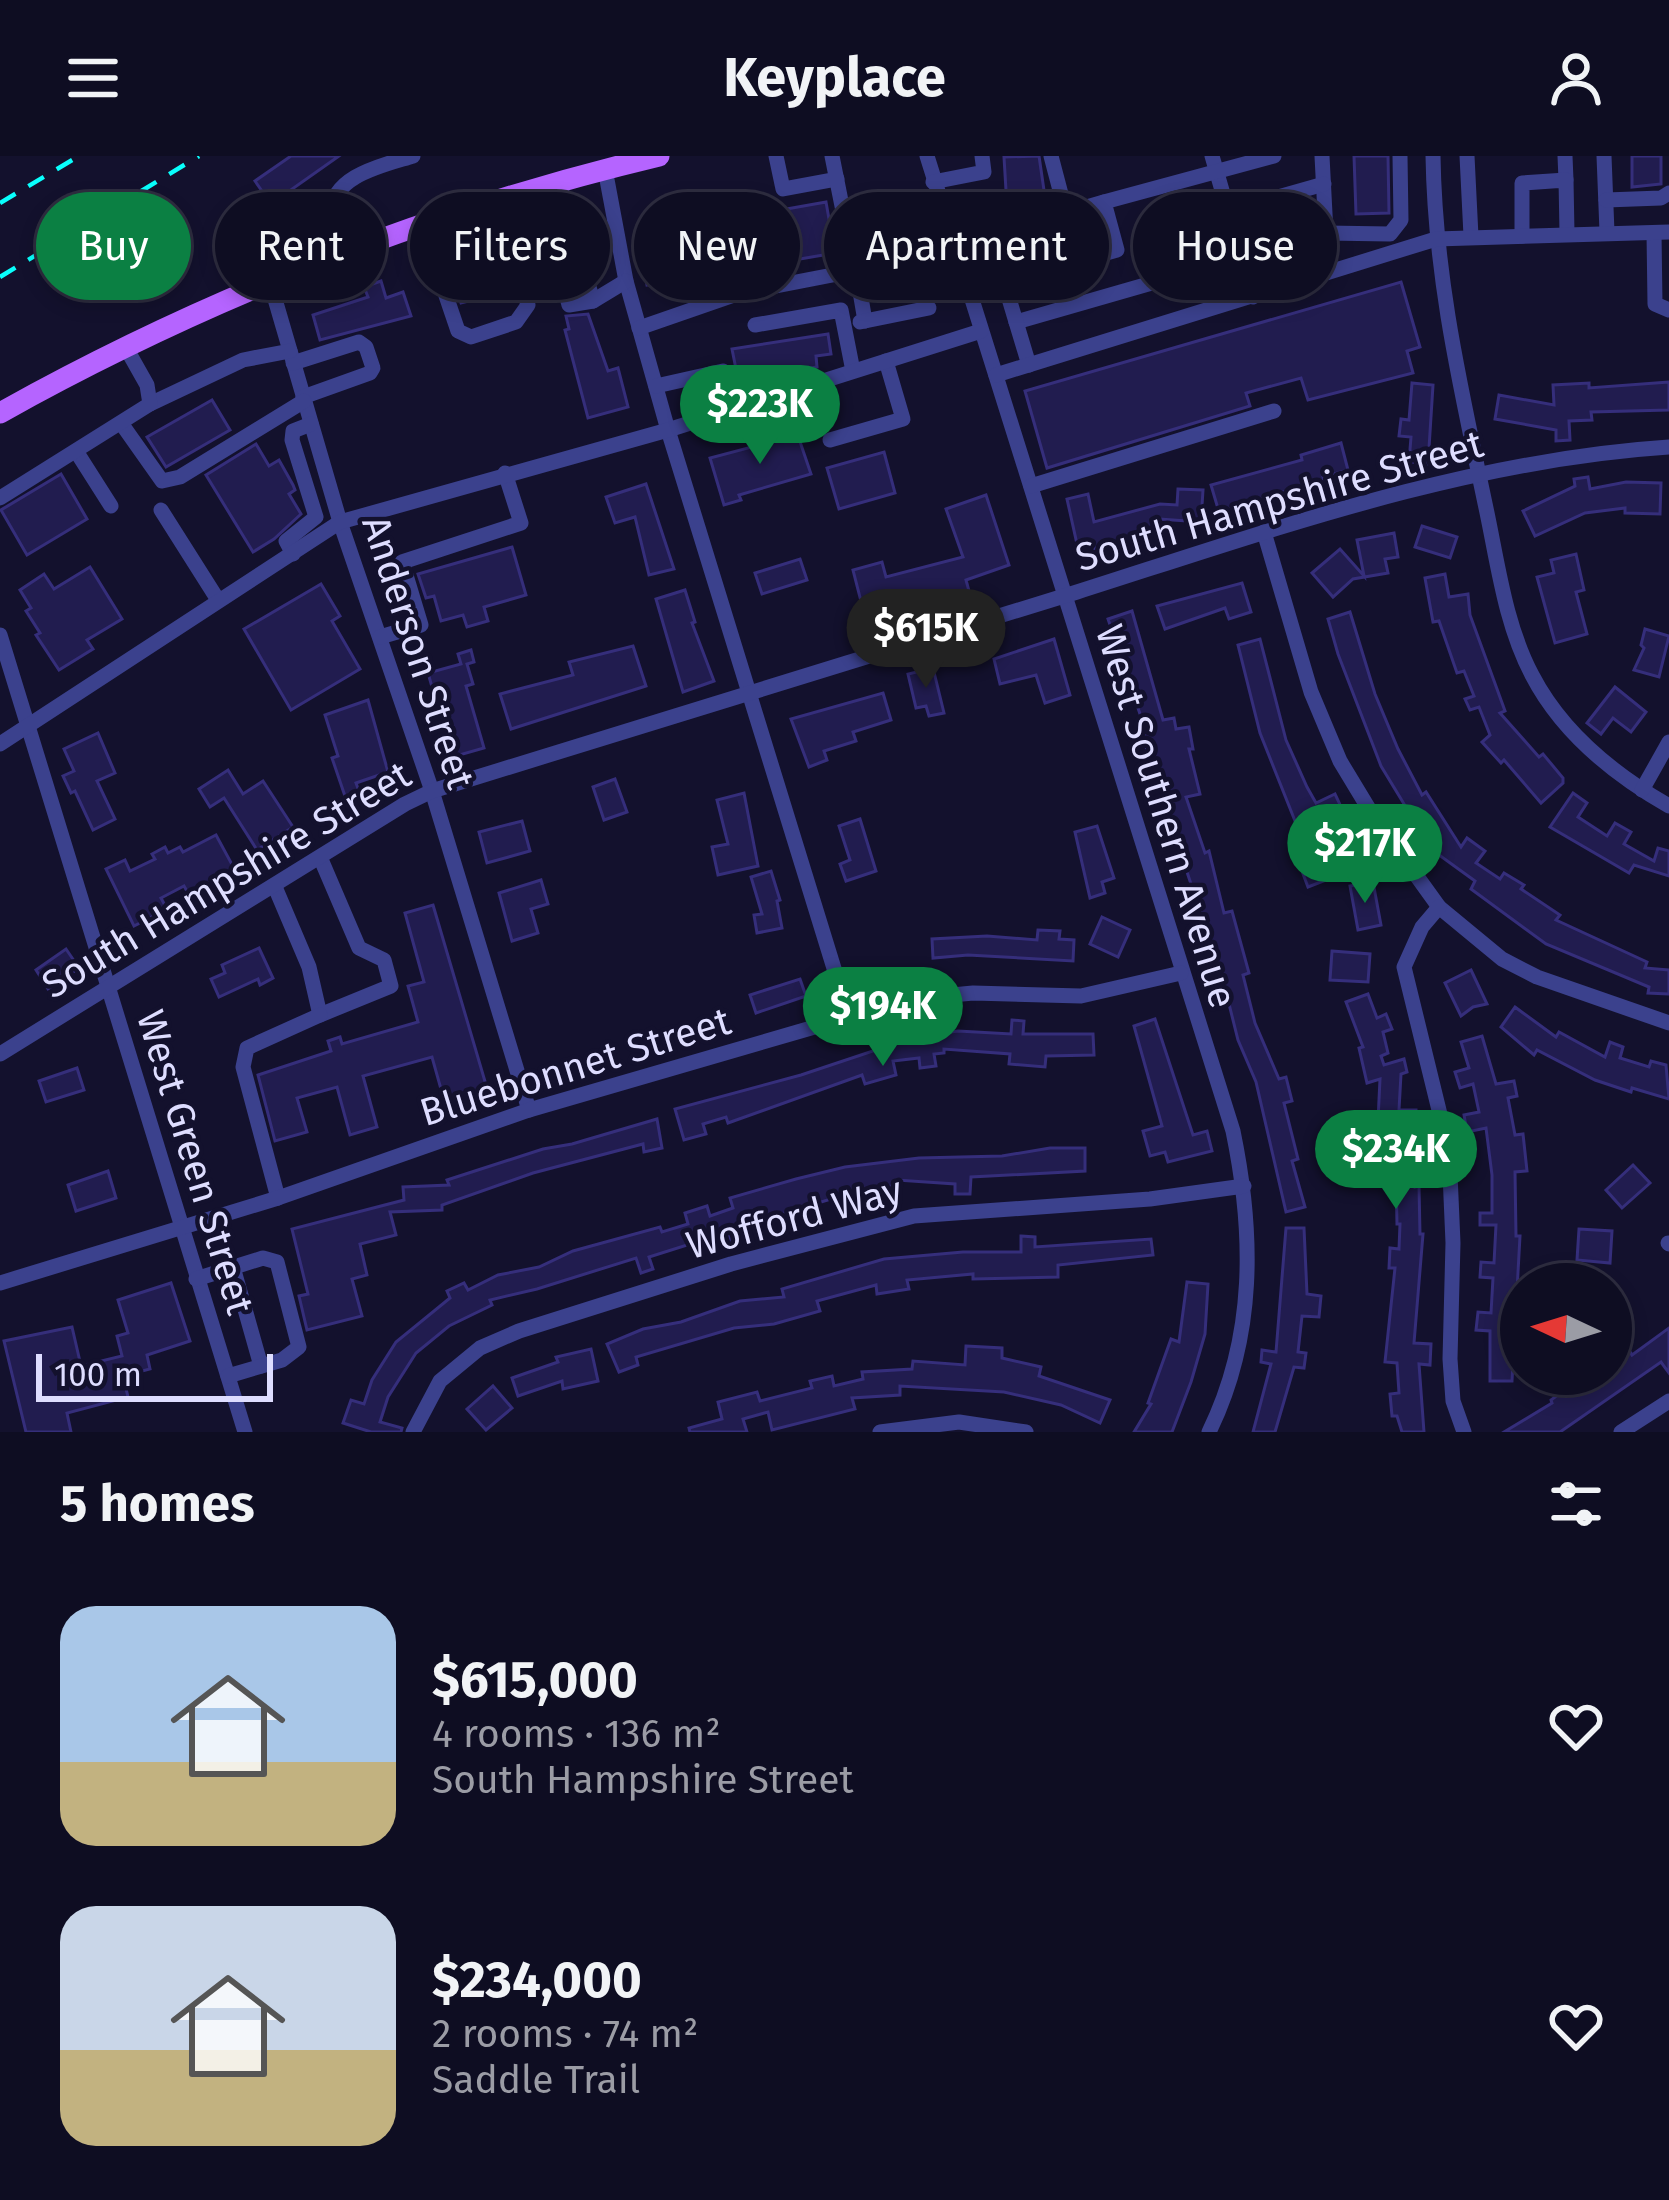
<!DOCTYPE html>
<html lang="en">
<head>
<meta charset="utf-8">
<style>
  :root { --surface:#0e0d22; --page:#17162a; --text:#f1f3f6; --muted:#9b9ca5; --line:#2e2d40; --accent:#0b8043 }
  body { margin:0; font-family:"Fira Sans",sans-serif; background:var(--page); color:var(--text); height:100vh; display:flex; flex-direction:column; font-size:45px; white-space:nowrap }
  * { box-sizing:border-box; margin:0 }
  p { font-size:39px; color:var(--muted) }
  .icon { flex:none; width:66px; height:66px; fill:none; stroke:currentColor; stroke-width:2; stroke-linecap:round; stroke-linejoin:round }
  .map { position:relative; height:1276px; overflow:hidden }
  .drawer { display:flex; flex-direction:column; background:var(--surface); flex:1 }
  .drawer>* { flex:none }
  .banner { position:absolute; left:36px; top:36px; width:1599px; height:108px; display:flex; gap:24px }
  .needle { width:78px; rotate:274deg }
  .fabs { position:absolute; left:1500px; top:1107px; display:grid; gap:24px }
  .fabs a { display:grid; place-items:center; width:132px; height:132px; border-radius:50%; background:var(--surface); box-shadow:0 6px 18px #0003,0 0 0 3px var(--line); font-size:60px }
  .scale { position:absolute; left:36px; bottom:30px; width:237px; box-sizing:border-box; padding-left:12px; border:6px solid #deddff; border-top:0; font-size:33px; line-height:42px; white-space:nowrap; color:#deddff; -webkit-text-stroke:9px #13112d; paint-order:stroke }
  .price { position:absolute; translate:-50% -102px; padding:0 27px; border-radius:42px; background:var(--accent); color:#fff; font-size:39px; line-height:78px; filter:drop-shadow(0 3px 6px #0008) }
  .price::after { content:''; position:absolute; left:50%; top:72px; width:36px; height:27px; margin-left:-18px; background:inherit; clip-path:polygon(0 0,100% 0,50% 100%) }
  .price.selected { background:#222; color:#fff }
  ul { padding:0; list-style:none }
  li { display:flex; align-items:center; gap:36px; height:300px; padding:0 60px }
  li span { display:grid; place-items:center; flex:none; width:336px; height:240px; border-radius:36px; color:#555 }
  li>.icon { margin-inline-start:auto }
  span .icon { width:144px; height:144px; fill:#fffc; stroke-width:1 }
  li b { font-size:51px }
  h2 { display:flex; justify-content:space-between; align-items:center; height:144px; padding:0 60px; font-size:51px }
  .chip { padding:0 42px; border-radius:54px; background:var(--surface); box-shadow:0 6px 18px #0003,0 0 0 3px var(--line); font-size:42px; line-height:108px }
  .chip.selected { background:var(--accent); color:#fff }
  header { display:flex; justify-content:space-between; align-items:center; height:156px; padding:0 60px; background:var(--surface); font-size:54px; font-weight:700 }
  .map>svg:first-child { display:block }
</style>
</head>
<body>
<header><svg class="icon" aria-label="menu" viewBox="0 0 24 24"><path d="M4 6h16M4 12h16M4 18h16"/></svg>Keyplace<svg class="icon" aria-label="person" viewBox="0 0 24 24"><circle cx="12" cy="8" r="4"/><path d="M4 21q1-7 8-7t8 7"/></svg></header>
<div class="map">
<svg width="1669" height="1276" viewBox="0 0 1669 1276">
  <rect width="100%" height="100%" fill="#13112d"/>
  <g fill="#211c4f" stroke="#352e7b" stroke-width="3">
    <path d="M291,0H339L271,48L255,25Z"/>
    <path d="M1039,0L1046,48L1029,49L1040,91L1024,95L1013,50L1007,51L1004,1Z"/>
    <path d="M1354,0H1388L1389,57L1356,58Z"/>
    <path d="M1632,0H1661V28L1632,31Z"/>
    <path d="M826,46L835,97L647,129L637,72L729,56L731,69L765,63L764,57Z"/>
    <path d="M492,102L501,137L461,147L450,113Z"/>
    <path d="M381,125L386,142L403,136L411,160L320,184L313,159L368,141L364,131Z"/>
    <path d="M1401,126L1420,191L1407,195L1413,217L1308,244L1301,222L1246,237L1250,250L1047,312L1025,235Z"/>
    <path d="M588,158L608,215L618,212L628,251L588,262L565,174L569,173L566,160Z"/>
    <path d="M828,178L831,198L816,200L817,211L738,223L732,193Z"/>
    <path d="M1669,226V254L1591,256L1592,264L1569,265L1570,284L1556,285V274L1495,263L1499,239L1554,249L1553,229L1589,227V232Z"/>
    <path d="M1412,227L1433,229L1428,308L1409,306L1411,281L1399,280L1401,263L1409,264Z"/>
    <path d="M212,244L230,274L166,311L147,281Z"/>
    <path d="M796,274L811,318L739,339L741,344L724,349L710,302L778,284L777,280Z"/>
    <path d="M1341,287L1348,314L1323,321L1325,330L1311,334L1309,328L1219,356L1211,329L1302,304L1301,299Z"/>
    <path d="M256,288L269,310L279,304L293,329L295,334L289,338L301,358L274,383L253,396L206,319Z"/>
    <path d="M884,296L895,337L839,353L827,312Z"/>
    <path d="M61,318L87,363L27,399L1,354Z"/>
    <path d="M1588,321L1590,333L1626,326L1661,327L1660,358L1625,357V352L1585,357L1535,380L1523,355L1575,330L1574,323Z"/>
    <path d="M646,328L674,413L649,419L635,361L615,367L606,341Z"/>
    <path d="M1178,333L1203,334L1201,366L1158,363L1162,373L1079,397L1067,343L1088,338L1094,366L1160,348L1177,349Z"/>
    <path d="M986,339L1009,409L966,424L969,435L937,445L935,440L893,450L895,455L879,459L876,449L863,453L853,414L882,406L886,421L963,401L946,353Z"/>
    <path d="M1422,370L1457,381L1450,402L1415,391Z"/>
    <path d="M1394,377L1398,401L1385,403L1388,417L1353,423L1333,441L1312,417L1340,393L1364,420L1357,384Z"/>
    <path d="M512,391L526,439L484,451L488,465L467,471L463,459L441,465L434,440L426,442L418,418Z"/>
    <path d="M1576,398L1584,434L1576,436L1587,478L1555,487L1537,421L1554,417L1551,404Z"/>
    <path d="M800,403L807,424L762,438L755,417Z"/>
    <path d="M90,411L122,463L87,484L93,493L59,514L36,479L40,477L26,455L31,452L20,434L44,418L54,433Z"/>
    <path d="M1445,418L1449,441L1468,438L1470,459L1505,555L1500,557L1539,601L1543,598L1563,622V627L1541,647L1504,604L1501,607L1482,586L1490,579L1479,551L1470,554L1465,543L1474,540L1464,515L1457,517L1439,465L1433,466L1425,422Z"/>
    <path d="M1242,427L1251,456L1229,463L1225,452L1165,473L1157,450Z"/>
    <path d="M321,428L340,460L332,465L360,513L291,554L244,473Z"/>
    <path d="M685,434L695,466L692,467L714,525L683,536L656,443Z"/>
    <path d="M1132,455L1163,564L1174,562L1176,573L1189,571L1193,593H1189L1200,638L1186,641L1205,697L1209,695L1224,757L1232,755L1249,817L1243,819L1255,867L1279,923L1286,921L1292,945L1284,947L1298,1003L1292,1005L1305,1051L1286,1056L1256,926L1238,884L1223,824L1164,647L1153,600L1148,601L1140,558L1108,463Z"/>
    <path d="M1350,456L1375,538L1398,593L1422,639L1426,636L1461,691L1467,682L1485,695L1476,707L1500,723L1504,717L1524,729L1521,733L1560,759L1556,764L1647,806L1645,812L1669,814V838L1648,837L1649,831L1546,788L1471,733L1475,725L1424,688L1417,693L1407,678L1418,671L1381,610L1338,498L1328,463Z"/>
    <path d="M1645,473L1669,480L1659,521L1634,514L1644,492L1641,489Z"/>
    <path d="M1054,483L1070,539L1045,547L1036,519L1000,528L994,503Z"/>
    <path d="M1260,483L1286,584L1307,631L1316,647L1335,638L1344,657L1332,663L1352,714L1308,731L1294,694L1305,690L1260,577L1238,489Z"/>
    <path d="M633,490L646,530L511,573L500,538L573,519L569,506Z"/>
    <path d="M471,494L474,506L467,508L473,528L466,530L484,592L456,600L438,537L434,538L428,517L461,508L458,498Z"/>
    <path d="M933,512L944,557L929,560L926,550L916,552L908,518Z"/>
    <path d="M1615,531L1646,556L1631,576L1613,562L1601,578L1587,567Z"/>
    <path d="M883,537L891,564L853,576L856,585L824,595L827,604L809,611L791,563Z"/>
    <path d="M368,544L388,616L356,627L360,638L346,643L332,602L338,600L325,559Z"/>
    <path d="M98,577L115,617L97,625L115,663L93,674L75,635L71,637L63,620L74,615L64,593Z"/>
    <path d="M228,614L243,638L263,625L293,671L257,694L224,642L210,651L199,633Z"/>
    <path d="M615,623L627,656L604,664L593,631Z"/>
    <path d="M744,637L758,710L718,719L712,691L728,688L717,644Z"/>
    <path d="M1573,637L1587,647L1578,661L1607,680L1615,667L1631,676L1624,688L1654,705L1658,692L1669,695V720L1634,709L1629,717L1550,671Z"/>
    <path d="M860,663L876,715L846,725L840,708L850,704L839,670Z"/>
    <path d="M522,665L530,695L487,707L479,676Z"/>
    <path d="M1097,670L1114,722L1102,726L1105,737L1090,742L1075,676Z"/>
    <path d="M216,679L235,714L188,737L184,730L161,742L167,753L134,770L106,713L125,704L130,715L155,703L152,698L165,691L168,697L180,691L183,696Z"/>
    <path d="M771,715L780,744L777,745L782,772L757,777L754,759L762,758L751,721Z"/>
    <path d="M541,724L548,748L531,753L538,777L512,785L499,737Z"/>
    <path d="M1373,726L1381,769L1358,774L1350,730Z"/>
    <path d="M433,749L489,939L446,951L432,901L363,920L377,971L350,979L337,931L297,942L307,976L275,985L258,919L331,895L328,885L340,881L342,888L418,866L408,830L424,826L405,757Z"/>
    <path d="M1102,761L1130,774L1118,801L1090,788Z"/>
    <path d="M1038,774L1060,775L1059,783L1074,784L1073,805L968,799L933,802L932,783L987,780L1037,784Z"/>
    <path d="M259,792L273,822L260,829L258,823L219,841L211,823L225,817L222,809Z"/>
    <path d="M66,793L79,812L48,833L36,814Z"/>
    <path d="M1332,795L1370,798L1368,826L1330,824Z"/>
    <path d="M1471,814L1487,848L1473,851L1461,860L1445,827Z"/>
    <path d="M800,823L806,840L756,857L750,839Z"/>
    <path d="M1368,838L1377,862L1386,858L1392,873L1383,876L1388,897L1381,900L1384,909L1404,903L1407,916L1401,918L1399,954H1416V971L1410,970L1415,1031L1419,1030L1420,1078H1423L1414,1187L1431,1188L1430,1209L1419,1208L1424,1276H1402L1397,1260H1392L1390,1238L1399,1237L1397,1207L1385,1206L1395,1112H1389L1390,1092L1399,1093L1400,1068H1397L1396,1019L1369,1021L1366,986L1377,985L1380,923L1367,927L1359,892L1363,891L1346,846Z"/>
    <path d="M1515,851L1556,881L1559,876L1605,901L1610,886L1623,891L1620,902L1649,911L1651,905L1666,909L1669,943L1632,932L1631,936L1595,924L1537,894L1534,899L1501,871Z"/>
    <path d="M1155,863L1193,979L1207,975L1212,995L1168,1006L1165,996L1150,1000L1143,975L1162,970L1134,870Z"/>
    <path d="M1012,864L1024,865L1023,878H1093L1094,899L1046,900L1045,911L1009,908L1010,898L944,893V897L934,898L936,910L920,912L919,902L893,905L896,919L865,928L862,919L728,967L726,961L703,968L706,978L684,984L675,953L801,919L900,886L898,872L912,870L913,880L926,879L927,885L935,884V878L958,875L1011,878Z"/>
    <path d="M1482,880L1496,928L1514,925L1517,940L1508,942L1515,979L1523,978L1527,1015L1515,1016L1516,1080H1520L1512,1225H1490V1175L1476,1174L1478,1156L1491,1157L1493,1122L1480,1121L1481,1106L1494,1107L1496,1069H1480V1057H1492V1019L1486,972L1467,976L1464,959L1479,956L1473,928L1460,932L1455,916L1469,912L1461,886Z"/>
    <path d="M77,912L84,934L46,946L39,925Z"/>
    <path d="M657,963L662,992L644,996L643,988L533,1017L442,1049V1054L390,1056L396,1079L360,1088L367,1119L352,1123L362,1160L307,1174L299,1140L308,1138L292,1073L404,1044L403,1031L449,1029L447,1024L543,993L572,988Z"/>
    <path d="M1050,992H1085V1015L971,1021L970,1038H955V1028L897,1024V1029L851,1037L741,1070L746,1083L732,1087L728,1076L649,1101L653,1113L641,1117L636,1102L537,1133L490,1144L492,1149L449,1170L416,1197L388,1241L380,1266L402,1272L401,1276H371L343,1267L351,1244L364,1248L372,1224L396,1186L450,1142L447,1135L464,1127L468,1134L498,1119L539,1111L573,1095L660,1071L662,1076L688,1068L685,1057L707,1050L710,1060L733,1052L730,1042L796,1023L845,1011L919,1002L1002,1000Z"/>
    <path d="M1633,1009L1650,1027L1622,1052L1606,1034Z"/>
    <path d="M108,1015L116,1042L76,1055L68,1029Z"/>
    <path d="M1286,1072H1304L1307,1138L1321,1140L1319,1161L1302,1160L1298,1196L1306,1197L1304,1212L1294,1211L1275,1276H1253L1271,1208L1261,1206L1262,1194L1276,1196Z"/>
    <path d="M1579,1073L1612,1075L1610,1107L1577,1104Z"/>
    <path d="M1021,1080L1035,1081V1091L1151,1083L1153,1099L1058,1109V1121L973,1123V1118L907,1124L909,1133L877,1138L876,1129L817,1145L820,1155L774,1168L734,1172L636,1201L638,1209L619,1216L607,1188L643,1173L681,1166L740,1145L784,1141L782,1133L884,1103L963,1096H1021Z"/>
    <path d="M1187,1126L1208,1128L1205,1178L1191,1226L1172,1276H1134L1151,1248L1148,1247L1171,1183L1179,1186Z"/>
    <path d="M171,1127L190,1185L147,1199L150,1213L123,1220L128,1241L67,1257L71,1276H26L4,1185L72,1171L81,1210L122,1200L117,1180L128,1177L118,1144Z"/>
    <path d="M1669,1172V1217L1661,1206L1560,1276H1504L1552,1247L1551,1244L1571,1229L1576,1235L1598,1218H1611V1206L1629,1194L1632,1199Z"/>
    <path d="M966,1190L1002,1192V1202L1041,1211L1039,1220L1110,1244L1100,1267L1061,1249L1004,1236L900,1230V1239L852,1242L855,1253L772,1274L768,1256L743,1263L747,1276H690L689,1272L722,1263L718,1246L757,1236L760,1245L812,1232L810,1225L832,1220L834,1230L863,1223L862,1216L912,1213L913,1205L965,1209Z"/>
    <path d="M591,1193L598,1225L563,1233L562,1225L518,1240L512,1222L558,1206L556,1201Z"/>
    <path d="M493,1230L512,1252L486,1274L467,1253Z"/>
  </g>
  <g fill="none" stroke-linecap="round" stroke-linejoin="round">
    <g stroke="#3b418d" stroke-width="15">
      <path d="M776,0L783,33L837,23"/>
      <path d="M832,0L848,80V116"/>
      <path d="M927,0L1233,975C1254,1077 1256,1180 1209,1276"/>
      <path d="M1051,0L1066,57"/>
      <path d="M1212,0L1253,141"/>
      <path d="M1322,0L1326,77"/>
      <path d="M1433,0C1435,123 1461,233 1486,352C1498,408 1505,468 1532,519C1562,577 1613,618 1669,650"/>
      <path d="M1467,0L1471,80"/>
      <path d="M1565,0L1566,24"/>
      <path d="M1604,0L1607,76"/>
      <path d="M605,13L626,125L668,274L849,861"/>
      <path d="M559,26L593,145"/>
      <path d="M933,26L984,16L982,0"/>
      <path d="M538,33L569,149L593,145L626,125"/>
      <path d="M1606,44L1661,42L1669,37"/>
      <path d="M1228,55L1324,28"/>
      <path d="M422,69L458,175L471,181L516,166L528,149L496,46"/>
      <path d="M1654,77L1655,148L1669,154"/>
      <path d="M1522,80V27L1566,24L1567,77"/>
      <path d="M342,98C339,86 333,72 332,59C329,20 384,9 413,0"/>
      <path d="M1078,105L1066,57L1104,46"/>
      <path d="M270,126L340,366L432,635L529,954"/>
      <path d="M865,165L858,124L920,113"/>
      <path d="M860,166L929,152"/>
      <path d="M1016,166L1326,77L1390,78L1401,64L1400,0"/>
      <path d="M755,169L841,154L853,215"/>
      <path d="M639,172L740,137L848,116L858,124"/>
      <path d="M293,207L359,186L366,191L373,212L370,217L303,241"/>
      <path d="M1029,209L1004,126L1117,94L1104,46L1274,0"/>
      <path d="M996,219L1436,83L1669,76"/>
      <path d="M656,230L723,215L735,253"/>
      <path d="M150,248L243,204L290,195"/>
      <path d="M121,267L162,325L180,321L304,245"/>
      <path d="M830,284L903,263L886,205"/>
      <path d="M76,295L111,350"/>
      <path d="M1031,330L1274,255"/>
      <path d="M0,342L150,248L147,229L125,190"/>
      <path d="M161,354L218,444"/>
      <path d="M1264,376L1311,536L1340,605L1372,658L1439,751L1502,803L1537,821L1669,867"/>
      <path d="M293,398L286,385L316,361L292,284L293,275L311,268"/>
      <path d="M0,479L245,1276"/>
      <path d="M380,481L421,469L402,406L521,367L505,317"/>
      <path d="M0,588L340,366L668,274L981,175"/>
      <path d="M1642,634L1669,586"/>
      <path d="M275,731L309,811L320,859L391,830L384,804L359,792L320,701"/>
      <path d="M1439,751L1422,771L1404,811L1449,995L1453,1087L1450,1203L1453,1245L1464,1276"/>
      <path d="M0,898L405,648L432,635C647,570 862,504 1077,436C1269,375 1466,304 1669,291"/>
      <path d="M278,1042L243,911L247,892L320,859"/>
      <path d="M1668,1087L1669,1088"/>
      <path d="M233,1111L261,1210"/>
      <path d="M196,1123L263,1102L277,1106L299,1191L282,1204L228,1220"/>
      <path d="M0,1127L278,1042L529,954L849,861L931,841L973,837L1081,840L1181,817"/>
      <path d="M413,1276L440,1225L480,1192L519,1175L731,1108L914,1060L1150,1043L1244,1030"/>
      <path d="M880,1276L959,1266L1026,1276"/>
      <path d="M1621,1276L1669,1245"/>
    </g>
    <path stroke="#b564ff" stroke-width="21" d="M0,257C206,142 429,55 659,0"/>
    <g stroke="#09fffd" stroke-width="4.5" stroke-dasharray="18 15" stroke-linecap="butt">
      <path d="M0,47L79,0"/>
      <path d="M0,121L199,0"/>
    </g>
  </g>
  <g text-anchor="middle" stroke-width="9" stroke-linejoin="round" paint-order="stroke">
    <g font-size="39" fill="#deddff" stroke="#13112d">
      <text transform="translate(1279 344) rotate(-16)" y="14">South Hampshire Street</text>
      <text transform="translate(419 496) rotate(72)" y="14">Anderson Street</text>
      <text transform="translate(1167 660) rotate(73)" y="14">West Southern Avenue</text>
      <text transform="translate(226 723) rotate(-31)" y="14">South Hampshire Street</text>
      <text transform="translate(575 910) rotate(-17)" y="14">Bluebonnet Street</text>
      <text transform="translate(196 1006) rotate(73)" y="14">West Green Street</text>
      <text transform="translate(794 1061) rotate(-15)" y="14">Wofford Way</text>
    </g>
  </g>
</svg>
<div class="fabs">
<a><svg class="needle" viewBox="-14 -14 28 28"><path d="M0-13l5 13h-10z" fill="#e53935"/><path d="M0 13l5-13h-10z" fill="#9b9ca5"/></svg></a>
</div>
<div class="scale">100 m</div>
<b class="price" style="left:760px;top:311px">$223K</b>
<b class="price selected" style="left:926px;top:535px">$615K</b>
<b class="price" style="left:1365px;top:750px">$217K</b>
<b class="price" style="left:883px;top:913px">$194K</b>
<b class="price" style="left:1396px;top:1056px">$234K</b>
<div class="banner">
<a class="chip selected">Buy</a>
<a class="chip">Rent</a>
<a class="chip">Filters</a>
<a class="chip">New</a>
<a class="chip">Apartment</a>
<a class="chip">House</a>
</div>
</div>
<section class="drawer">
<h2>5 homes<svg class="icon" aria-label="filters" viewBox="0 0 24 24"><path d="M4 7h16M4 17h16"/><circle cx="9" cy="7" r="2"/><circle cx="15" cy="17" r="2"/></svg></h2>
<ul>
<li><span style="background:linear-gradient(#a9c7e8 65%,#c2b280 0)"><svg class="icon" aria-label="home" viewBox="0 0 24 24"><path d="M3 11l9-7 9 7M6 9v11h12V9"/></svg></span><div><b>$615,000</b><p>4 rooms · 136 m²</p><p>South Hampshire Street</p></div><svg class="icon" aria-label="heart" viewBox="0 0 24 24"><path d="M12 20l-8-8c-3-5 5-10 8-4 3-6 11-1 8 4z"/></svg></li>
<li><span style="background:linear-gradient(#c9d6e8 60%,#c2b280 0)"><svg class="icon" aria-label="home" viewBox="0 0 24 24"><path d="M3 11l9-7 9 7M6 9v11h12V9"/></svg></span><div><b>$234,000</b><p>2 rooms · 74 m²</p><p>Saddle Trail</p></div><svg class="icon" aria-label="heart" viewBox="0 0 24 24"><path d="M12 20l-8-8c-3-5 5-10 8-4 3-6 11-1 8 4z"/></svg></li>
</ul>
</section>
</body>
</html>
